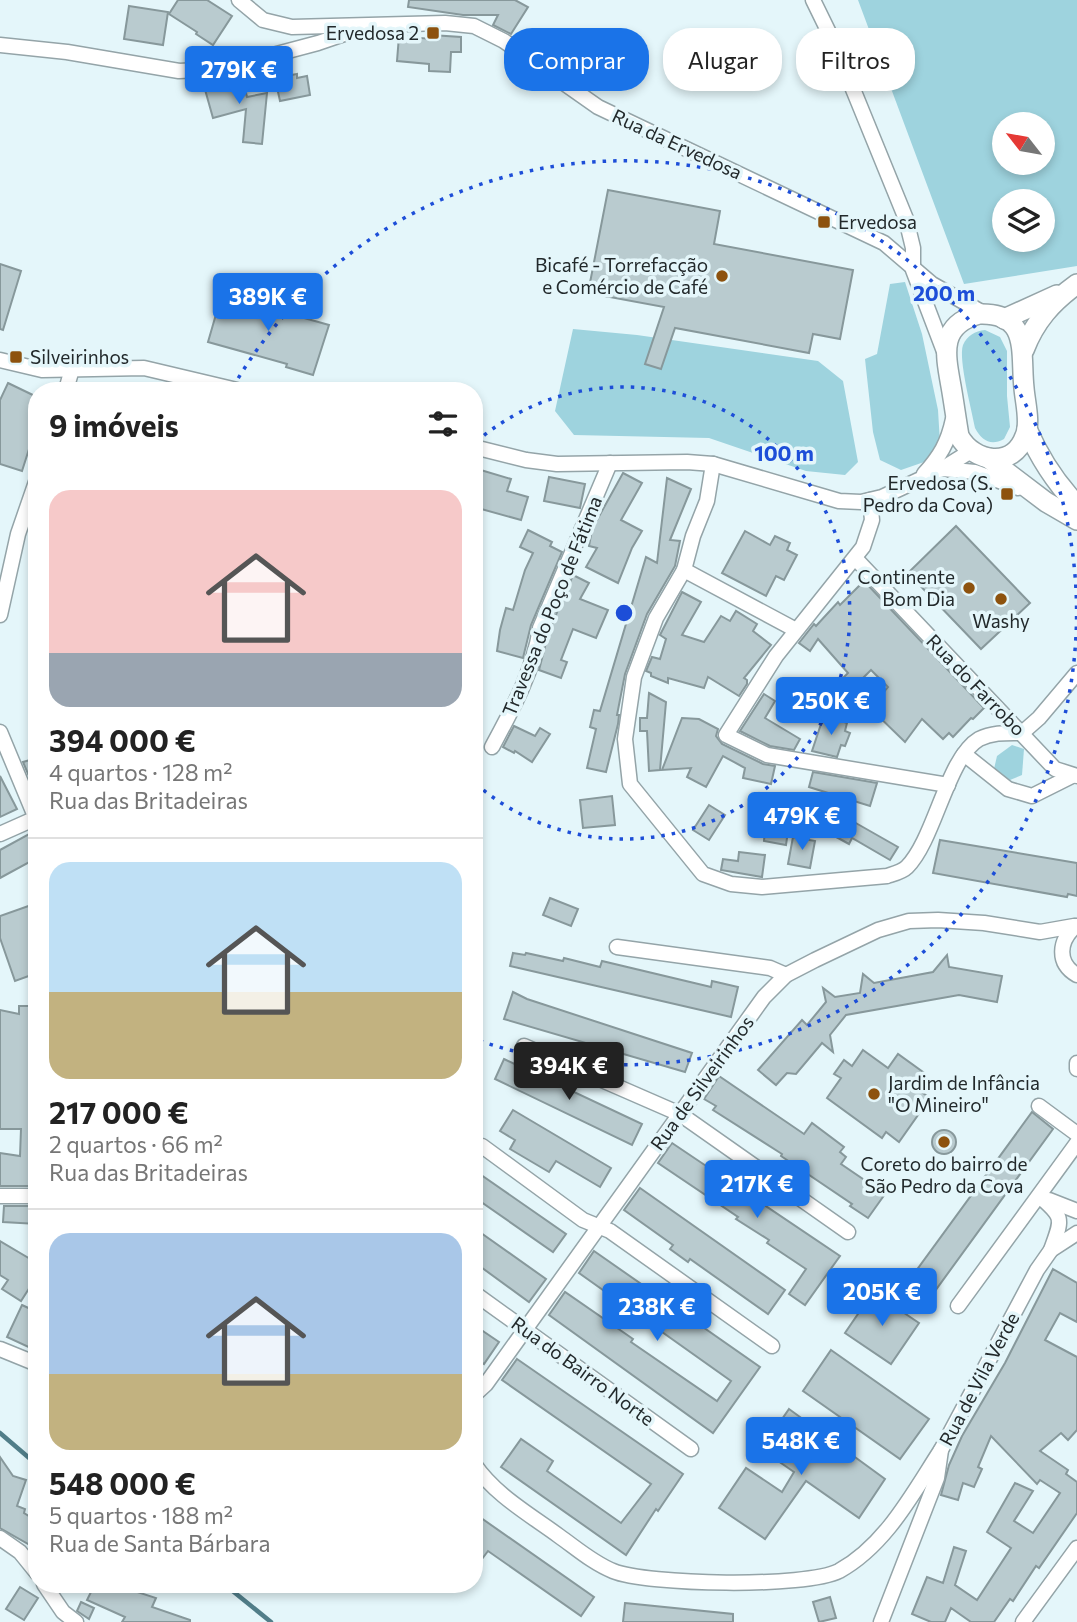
<!DOCTYPE html>
<html lang="pt">
<head>
<meta charset="utf-8">
<style>
  :root { --surface:#fff; --page:#f6f6f6; --text:#222; --muted:#767676; --line:#e0e0e0; --accent:#1a73e8 }
  body { margin:0; font-family:Commissioner,sans-serif; background:var(--page); color:var(--text); height:100vh; display:flex; flex-direction:column; font-size:26px; white-space:nowrap }
  * { box-sizing:border-box; margin:0 }
  p { font-size:23px; color:var(--muted) }
  .icon { flex:none; width:38px; height:38px; fill:none; stroke:currentColor; stroke-width:2; stroke-linecap:round; stroke-linejoin:round }
  .map { position:relative; flex:1; overflow:hidden }
  .panel { position:absolute; left:28px; top:382px; width:455px; height:1211px; display:flex; flex-direction:column; background:var(--surface); border-radius:28px; box-shadow:0 4px 10px #0003 }
  .panel>* { flex:none }
  .top-card { position:absolute; left:504px; top:28px; width:467px; height:63px; display:flex; gap:14px }
  .needle { width:46px; rotate:301deg }
  .fabs { position:absolute; left:992px; top:112px; display:grid; gap:14px }
  .fabs a { display:grid; place-items:center; width:63px; height:63px; border-radius:50%; background:var(--surface); box-shadow:0 4px 10px #0003; font-size:35px }
  .price { position:absolute; translate:-50% -60px; padding:0 16px; border-radius:7px; background:var(--accent); color:#fff; font-size:23px; line-height:46px; filter:drop-shadow(0 2px 4px #0008) }
  .price::after { content:''; position:absolute; left:50%; top:42px; width:21px; height:16px; margin-left:-10px; background:inherit; clip-path:polygon(0 0,100% 0,50% 100%) }
  .price.active { background:#222; color:#fff }
  ul { padding:0; list-style:none }
  li { display:grid; align-content:center; gap:14px; height:371px; padding:0 21px }
  li+li { border-top:2px solid var(--line) }
  li span { display:grid; place-items:center; height:217px; border-radius:21px; color:#555 }
  li>.icon { margin-inline-start:auto }
  span .icon { width:126px; height:126px; fill:#fffc; stroke-width:1 }
  li b { font-size:30px }
  h2 { display:flex; justify-content:space-between; align-items:center; height:84px; padding:0 21px; font-size:30px }
  .tag { padding:0 24px; border-radius:28px; background:var(--surface); box-shadow:0 4px 10px #0003; font-size:24px; line-height:63px }
  .tag.active { background:var(--accent); color:#fff }
  .map>svg:first-child { display:block }
</style>
</head>
<body>
<div class="map">
<svg width="1077" height="1622" viewBox="0 0 1077 1622">
  <rect width="100%" height="100%" fill="#e4f6fa"/>
  <g fill="#9ed3de" fill-rule="evenodd">
    <path d="M858,0H1077V266L964,284ZM1043,124V163H1004V124ZM1043,201V240H1004V201Z"/>
    <path d="M905,282L922,334L938,410L940,443L927,461L901,470L880,460L873,432L865,359L877,354L890,284Z"/>
    <path d="M573,329L637,335L818,361L843,381L858,462L845,475L806,471L709,438L574,435L555,411Z"/>
    <path d="M985,330L1000,337L1007,351V396L1010,427L1004,439C991,446 982,441 975,428C972,411 958,359 963,345C967,336 975,331 985,330Z"/>
    <path d="M1012,745L1024,749L1022,775L1010,780L994,769L997,756Z"/>
  </g>
  <g fill="none" stroke-linecap="round" stroke-linejoin="round">
    <g stroke="#517e89" stroke-width="4.5">
      <path d="M0,1433L35,1463L37,1471"/>
      <path d="M224,1584L271,1622"/>
    </g>
  </g>
  <g fill="#b9cbcf" stroke="#87989b" stroke-width="2">
    <path d="M178,0H207L232,16L213,45L196,34L197,32L169,14Z"/>
    <path d="M409,0H515L528,7L511,34L493,25L498,15H463L408,7Z"/>
    <path d="M129,6L168,12L163,45L124,39Z"/>
    <path d="M431,35L461,37V52H451L450,72L429,71V64L397,61L399,36L431,39Z"/>
    <path d="M297,74V78L307,76L310,95L280,101L275,78Z"/>
    <path d="M242,76L247,97L267,93L262,144L243,142L246,109L213,118L204,86Z"/>
    <path d="M608,190L720,211L714,244L853,270L840,339L813,334L809,353L675,328L661,369L645,364L664,307L588,293Z"/>
    <path d="M0,264L21,271L3,330L0,329Z"/>
    <path d="M232,293L256,299L254,304L329,325L313,375L286,367L287,364L208,342L221,297L230,300Z"/>
    <path d="M8,383L37,397V424L22,471L0,464V400Z"/>
    <path d="M474,468L511,479L507,491L528,497L521,520L474,507Z"/>
    <path d="M623,473L642,483L621,520L642,531L632,548L618,583L586,567L597,548L589,546L592,529Z"/>
    <path d="M549,477L585,484L580,508L544,501Z"/>
    <path d="M667,478L691,489L670,540L680,541L675,566L647,614L625,674L617,715H619L618,724L606,772L587,768L596,729L590,727L594,710L600,711L646,557L657,563Z"/>
    <path d="M956,526L1030,603L981,649L908,573Z"/>
    <path d="M528,530L552,542L550,546L562,552L531,625L523,658L497,651L500,630L506,608L513,610L525,570L533,553L520,547Z"/>
    <path d="M745,531L770,545L775,536L790,543L787,550L797,555L784,580L776,576L766,596L722,573Z"/>
    <path d="M573,575L589,583L580,599L608,610L596,638L573,629L561,660L567,662L561,678L539,670L549,631Z"/>
    <path d="M864,581L984,708L973,719L971,718L953,737L949,733L943,739L922,719L905,742L870,708L888,687L871,670L846,695L836,685L848,673L818,639L810,651L799,643L814,624L816,626L838,602L840,605Z"/>
    <path d="M682,592L701,602L682,635L704,642L721,616L730,621L736,611L757,624L753,631L771,645L744,678L747,680V684L739,696L708,677L704,688L668,678V683L651,676V673L646,671L652,657L660,659L666,639L660,635Z"/>
    <path d="M649,693L666,702L660,770L649,771L647,731H640V718H647Z"/>
    <path d="M764,694L775,701L765,718L800,739L794,750L770,746L740,731Z"/>
    <path d="M824,715L847,723L845,731L850,733L845,746L841,745L837,757L812,751Z"/>
    <path d="M682,718L699,719L718,729L716,736L722,744L763,764L775,766L771,784L743,778L745,768L723,756L706,787L687,777L691,768L662,770Z"/>
    <path d="M514,726L535,736L540,728L550,734L532,762L515,751L514,753L503,747Z"/>
    <path d="M37,758V795L23,762Z"/>
    <path d="M813,772L877,783L870,806L809,787Z"/>
    <path d="M0,776L17,809L0,817Z"/>
    <path d="M612,796L615,825L583,828L580,800Z"/>
    <path d="M768,799L792,803L786,845L764,841Z"/>
    <path d="M709,805L725,815L709,840L693,830Z"/>
    <path d="M840,814L898,847L890,860L852,838L849,844L829,833Z"/>
    <path d="M29,834L37,849V858L0,878V850Z"/>
    <path d="M793,837L815,841L810,868L788,864Z"/>
    <path d="M940,840L1077,863V896L1068,894L1067,897L933,873Z"/>
    <path d="M739,852L765,855L762,877L721,870L723,859L738,861Z"/>
    <path d="M550,898L578,909L571,926L543,915Z"/>
    <path d="M37,903V973L15,981L0,938V916Z"/>
    <path d="M513,953L525,955L526,953L563,961L564,958L600,967L602,961L711,987L712,981L738,987L731,1017L510,966Z"/>
    <path d="M947,955L949,967L1002,976L997,1002L959,995L846,1015L830,1035L833,1052L822,1043L796,1074L787,1073L776,1085L758,1070L802,1020L807,1025L826,1002L823,988L835,997L860,993L863,974L874,983L933,972Z"/>
    <path d="M513,992L527,999L692,1053L685,1072L504,1019Z"/>
    <path d="M19,1006H35L37,1052L33,1088H37V1186H0V1153L20,1156L21,1129H0V1010L19,1014Z"/>
    <path d="M863,1050L888,1068L898,1054L923,1072L913,1086L930,1098L899,1142L886,1132L882,1138L827,1098L841,1078L834,1074L844,1060L852,1066Z"/>
    <path d="M504,1059L642,1124L632,1145L495,1079Z"/>
    <path d="M719,1076L804,1134L812,1123L844,1147L840,1152L846,1157L841,1164L885,1194L868,1218L850,1206L852,1204L781,1156L782,1154L713,1110L716,1106L704,1099Z"/>
    <path d="M513,1110L611,1168L600,1187L556,1161L549,1172L510,1149L515,1140L500,1131Z"/>
    <path d="M1032,1112L1053,1129L927,1302L905,1286Z"/>
    <circle cx="944" cy="1142" r="12"/>
    <path d="M672,1143L840,1256L805,1305L789,1294L806,1269L767,1243L769,1240L736,1219L738,1217L658,1163Z"/>
    <path d="M474,1170L566,1234L553,1252L474,1197Z"/>
    <path d="M640,1188L785,1290L768,1314L690,1259L688,1262L670,1249L673,1245L624,1210Z"/>
    <path d="M4,1206H37V1224L3,1222Z"/>
    <path d="M474,1228L546,1279L529,1302L474,1262Z"/>
    <path d="M0,1241L37,1263V1276L21,1301L2,1289L8,1280L0,1275Z"/>
    <path d="M594,1251L760,1367L713,1433L549,1315L565,1292L633,1339L631,1342L717,1401L731,1381L579,1273Z"/>
    <path d="M1053,1269L1077,1283V1322L1060,1313L1045,1340L1077,1357V1430L1068,1440L1061,1433L1040,1451L1068,1470L1066,1474L1077,1482V1513L1039,1568L1036,1566L1013,1601L1010,1599L994,1622H971L951,1608L945,1622H931L912,1614L927,1577L943,1583L954,1547L966,1551L955,1585L977,1600L1011,1548L987,1532L1015,1483L1033,1491L1014,1521L1033,1533L1060,1493L1040,1480L1037,1484L991,1436L978,1467L982,1469L974,1487L963,1483L958,1500L941,1495L949,1465L962,1436L1005,1363Z"/>
    <path d="M873,1292L919,1323L891,1364L845,1333Z"/>
    <path d="M22,1305L37,1312V1351L7,1337Z"/>
    <path d="M474,1325L499,1342L484,1364L474,1357Z"/>
    <path d="M831,1350L929,1419L900,1459L803,1391Z"/>
    <path d="M517,1359L683,1474L658,1511L656,1509L626,1555L501,1467L521,1439L553,1461L547,1471L621,1523L651,1484L502,1380Z"/>
    <path d="M789,1409L885,1479L859,1518L806,1481L765,1539L719,1508L746,1468L782,1492L794,1472L768,1454L772,1449L765,1444Z"/>
    <path d="M0,1457L13,1476L26,1480L17,1506L25,1509L24,1513L37,1521V1549L0,1528Z"/>
    <path d="M474,1513L594,1597L581,1616L488,1551L482,1559L474,1554Z"/>
    <path d="M95,1584H135L131,1590L156,1598L152,1607L190,1620V1622H122L125,1617L87,1600Z"/>
    <path d="M20,1587L38,1598L24,1620L6,1609Z"/>
    <path d="M830,1597L836,1618L819,1622L813,1602Z"/>
    <path d="M81,1602L94,1608L89,1619L77,1611Z"/>
    <path d="M625,1603L733,1614V1622H623Z"/>
  </g>
  <g fill="none" stroke-linecap="round" stroke-linejoin="round">
    <defs>
      <g id="minor">
        <path d="M239,0L263,20L292,27L445,23L474,26L504,41L598,107L884,243L932,284L985,314"/>
        <path d="M813,0L835,45L906,219L913,248V270L945,354"/>
        <path d="M0,45L67,52L179,71L220,69L318,43L356,30"/>
        <path d="M0,360L42,370L144,368L237,390"/>
        <path d="M66,390L72,369"/>
        <path d="M474,447L526,460L557,464L687,462L713,464L839,501L861,502L882,497L942,469L971,451"/>
        <path d="M713,464L707,501L693,536L684,570L656,618L634,677L625,739L630,784L703,874L731,884L762,887L887,876C893,874 902,872 907,867C935,839 947,758 979,739C993,732 1007,733 1022,733L1039,718L1077,673"/>
        <path d="M943,469L975,472L1018,488"/>
        <path d="M924,474C940,456 948,443 953,419"/>
        <path d="M870,500L872,520L863,547L776,656L726,735L767,755L948,785"/>
        <path d="M855,558L1055,769L1077,776"/>
        <path d="M684,570L796,630"/>
        <path d="M0,615L18,534L37,479"/>
        <path d="M0,732L37,821"/>
        <path d="M492,747C512,710 534,670 540,628L610,463"/>
        <path d="M964,754L1008,789L1032,796L1072,776"/>
        <path d="M0,834L36,818"/>
        <path d="M1076,926C1059,940 1056,963 1077,975"/>
        <path d="M617,947L770,968L786,975"/>
        <path d="M524,1046L680,1114L848,1232"/>
        <path d="M1077,1063V1069"/>
        <path d="M1039,1106L1077,1134"/>
        <path d="M482,1146L583,1220L610,1231L772,1346"/>
        <path d="M0,1196H37"/>
        <path d="M1039,1196C1065,1218 1062,1219 1051,1250"/>
        <path d="M1049,1200L1077,1211"/>
        <path d="M474,1293L691,1449"/>
        <path d="M958,1306L1077,1143"/>
        <path d="M0,1349L37,1364"/>
        <path d="M474,1395L486,1384L764,997L786,975L815,960L878,930L909,921L938,920L984,923L1040,932L1074,926"/>
        <path d="M474,1464C495,1495 529,1514 559,1536C576,1548 593,1563 613,1571C647,1585 806,1588 839,1571C886,1545 913,1493 941,1450"/>
        <path d="M0,1538L20,1552L37,1573"/>
        <path d="M44,1584L63,1612L76,1622"/>
        <path d="M881,1622L937,1478L941,1450L1037,1270L1051,1250L1077,1233"/>
        <path d="M1023,1622L1077,1548"/>
      </g>
      <g id="major">
        <path d="M979,314C1031,312 1020,354 1024,388C1025,402 1031,423 1025,436C1013,469 974,463 959,436C956,419 954,403 951,386C945,353 939,325 979,314Z"/>
        <path d="M1004,319L1057,295"/>
        <path d="M1024,350C1035,321 1052,302 1077,284"/>
        <path d="M1027,429C1040,459 1055,482 1077,505"/>
        <path d="M988,458L1046,502L1077,520"/>
      </g>
    </defs>
    <use href="#minor" stroke="#94a4a8" stroke-width="17"/>
    <use href="#major" stroke="#94a4a8" stroke-width="22"/>
    <use href="#minor" stroke="#fff" stroke-width="14"/>
    <use href="#major" stroke="#fff" stroke-width="19"/>
  </g>
  <g fill="none" stroke="#1d4ed8" stroke-width="3.5" stroke-dasharray="3.5 7">
    <path d="M476 442A226 226 0 1 1 476 784"/>
    <path d="M233 387A452 452 0 1 1 477 1040"/>
  </g>
  <g fill="#8d520e" stroke="#e4f6fa" stroke-width="2.5">
    <rect x="426" y="26" width="14" height="14" rx="3.5"/>
    <rect x="817" y="215" width="14" height="14" rx="3.5"/>
    <circle cx="722" cy="276" r="7"/>
    <rect x="9" y="350" width="14" height="14" rx="3.5"/>
    <rect x="1000" y="487" width="14" height="14" rx="3.5"/>
    <circle cx="969" cy="588" r="7"/>
    <circle cx="1001" cy="599" r="7"/>
    <circle cx="874" cy="1094" r="7"/>
    <circle cx="944" cy="1142" r="7"/>
  </g>
  <g text-anchor="middle" stroke-width="7" stroke-linejoin="round" paint-order="stroke">
    <g font-size="19" fill="#22292b" stroke="#e4f6fa" text-anchor="end">
      <text x="419" y="40">Ervedosa 2</text>
      <text x="838" y="229" text-anchor="start">Ervedosa</text>
      <text x="708" y="272">Bicafé - Torrefacção<tspan x="708" dy="22">e Comércio de Café</tspan></text>
      <text x="30" y="364" text-anchor="start">Silveirinhos</text>
      <text x="993" y="490">Ervedosa (S.<tspan x="993" dy="22">Pedro da Cova)</tspan></text>
      <text x="955" y="584">Continente<tspan x="955" dy="22">Bom Dia</tspan></text>
      <text x="1001" y="628" text-anchor="middle">Washy</text>
      <text x="888" y="1090" text-anchor="start">Jardim de Infância<tspan x="888" dy="22">"O Mineiro"</tspan></text>
      <text x="944" y="1171" text-anchor="middle">Coreto do bairro de<tspan x="944" dy="22">São Pedro da Cova</tspan></text>
    </g>
    <g font-size="19" fill="#22292b" stroke="#e4f6fa">
      <text transform="translate(677 144) rotate(25)" y="7">Rua da Ervedosa</text>
      <text transform="translate(552 606) rotate(-68)" y="7">Travessa do Poço de Fátima</text>
      <text transform="translate(976 685) rotate(46)" y="7">Rua do Farrobo</text>
      <text transform="translate(702 1083) rotate(-54)" y="7">Rua de Silveirinhos</text>
      <text transform="translate(583 1371) rotate(36)" y="7">Rua do Bairro Norte</text>
      <text transform="translate(979 1379) rotate(-62)" y="7">Rua de Vila Verde</text>
    </g>
  </g>
  <circle cx="624" cy="613" r="10" fill="#1d4ed8" stroke="#e4f6fa" stroke-width="3.5"/>
  <g font-size="21" text-anchor="middle" font-weight="bold" fill="#1d4ed8" stroke="#e4f6fa" stroke-width="7" stroke-linejoin="round" paint-order="stroke">
    <text x="944" y="301">200 m</text>
    <text x="784" y="461">100 m</text>
  </g>
</svg>
<div class="fabs">
<a><svg class="needle" viewBox="-14 -14 28 28"><path d="M0-13l5 13h-10z" fill="#e53935"/><path d="M0 13l5-13h-10z" fill="#767676"/></svg></a>
<a><svg class="icon" aria-label="layers" viewBox="0 0 24 24"><path d="M12 4l9 5-9 5-9-5zM3 14l9 5 9-5"/></svg></a>
</div>
<b class="price" style="left:239px;top:106px">279K €</b>
<b class="price" style="left:268px;top:333px">389K €</b>
<b class="price" style="left:831px;top:737px">250K €</b>
<b class="price" style="left:802px;top:852px">479K €</b>
<b class="price active" style="left:569px;top:1102px">394K €</b>
<b class="price" style="left:757px;top:1220px">217K €</b>
<b class="price" style="left:882px;top:1328px">205K €</b>
<b class="price" style="left:657px;top:1343px">238K €</b>
<b class="price" style="left:801px;top:1477px">548K €</b>
<div class="top-card">
<a class="tag active">Comprar</a>
<a class="tag">Alugar</a>
<a class="tag">Filtros</a>
</div>
<section class="panel">
<h2>9 imóveis<svg class="icon" aria-label="filters" viewBox="0 0 24 24"><path d="M4 7h16M4 17h16"/><circle cx="9" cy="7" r="2"/><circle cx="15" cy="17" r="2"/></svg></h2>
<ul>
<li><span style="background:linear-gradient(#f6c9c9 75%,#9aa5b1 0)"><svg class="icon" aria-label="home" viewBox="0 0 24 24"><path d="M3 11l9-7 9 7M6 9v11h12V9"/></svg></span><div><b>394 000 €</b><p>4 quartos · 128 m²</p><p>Rua das Britadeiras</p></div></li>
<li><span style="background:linear-gradient(#bfe0f5 60%,#c2b280 0)"><svg class="icon" aria-label="home" viewBox="0 0 24 24"><path d="M3 11l9-7 9 7M6 9v11h12V9"/></svg></span><div><b>217 000 €</b><p>2 quartos · 66 m²</p><p>Rua das Britadeiras</p></div></li>
<li><span style="background:linear-gradient(#a9c7e8 65%,#c2b280 0)"><svg class="icon" aria-label="home" viewBox="0 0 24 24"><path d="M3 11l9-7 9 7M6 9v11h12V9"/></svg></span><div><b>548 000 €</b><p>5 quartos · 188 m²</p><p>Rua de Santa Bárbara</p></div></li>
</ul>
</section>
</div>
</body>
</html>
